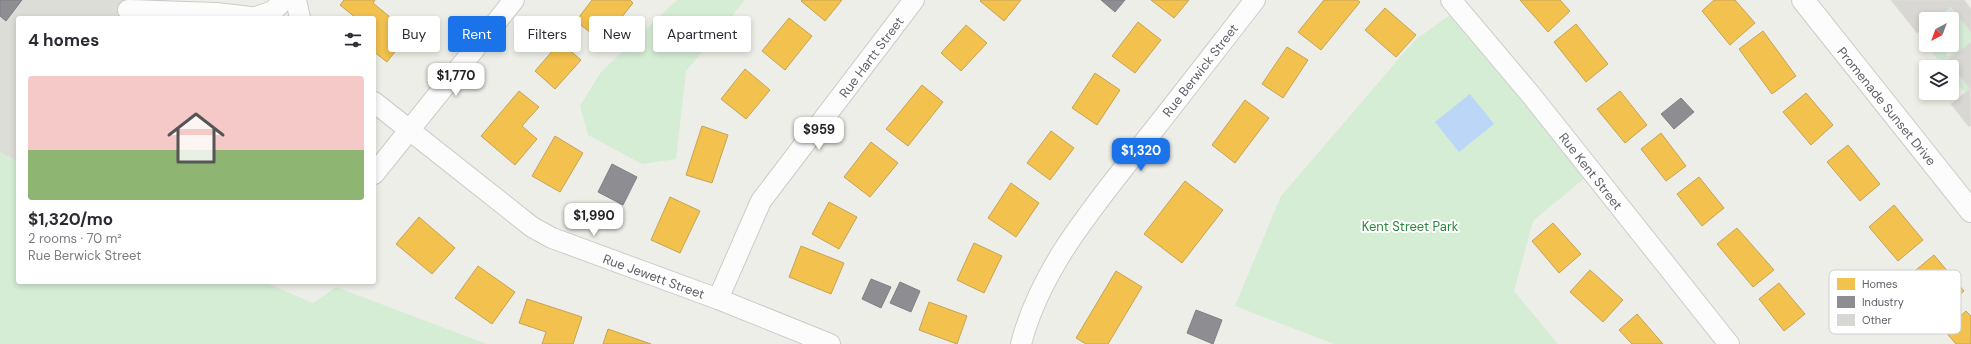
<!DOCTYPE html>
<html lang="en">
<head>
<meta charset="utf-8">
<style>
  :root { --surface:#fff; --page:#f7f7f7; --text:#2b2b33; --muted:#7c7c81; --line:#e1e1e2; --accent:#1a73e8 }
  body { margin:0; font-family:"DM Sans",sans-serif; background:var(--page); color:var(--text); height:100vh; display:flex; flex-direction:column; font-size:15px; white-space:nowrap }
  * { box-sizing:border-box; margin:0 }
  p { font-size:13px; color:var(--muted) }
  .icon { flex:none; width:22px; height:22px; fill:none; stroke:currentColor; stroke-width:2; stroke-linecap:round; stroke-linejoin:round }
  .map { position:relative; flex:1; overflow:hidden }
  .panel { position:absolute; left:16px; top:16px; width:360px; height:268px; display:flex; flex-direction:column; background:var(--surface); border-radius:4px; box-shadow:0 2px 6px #0003 }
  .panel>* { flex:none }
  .hud { position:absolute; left:388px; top:16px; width:380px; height:36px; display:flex; gap:8px }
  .needle { width:26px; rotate:221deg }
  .buttons { position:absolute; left:1919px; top:12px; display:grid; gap:8px }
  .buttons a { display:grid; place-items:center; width:40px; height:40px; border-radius:4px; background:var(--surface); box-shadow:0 2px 6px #0003; font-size:20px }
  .price { position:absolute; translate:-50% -34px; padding:0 9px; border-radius:8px; background:#fff; color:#222; font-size:13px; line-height:26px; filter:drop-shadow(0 1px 2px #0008) }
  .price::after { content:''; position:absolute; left:50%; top:24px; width:12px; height:9px; margin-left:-6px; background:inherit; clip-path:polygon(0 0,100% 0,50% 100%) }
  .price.selected { background:var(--accent); color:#fff }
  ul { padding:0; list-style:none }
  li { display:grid; align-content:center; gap:8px; height:212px; padding:0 12px }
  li+li { border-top:1px solid var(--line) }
  li span { display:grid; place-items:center; height:124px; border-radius:4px; color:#555 }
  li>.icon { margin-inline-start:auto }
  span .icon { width:72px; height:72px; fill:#fffc; stroke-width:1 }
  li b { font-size:17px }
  h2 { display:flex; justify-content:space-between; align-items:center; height:48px; padding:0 12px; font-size:17px }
  .chip { padding:0 14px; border-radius:4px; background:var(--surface); box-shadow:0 2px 6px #0003; font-size:14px; line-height:36px }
  .chip.selected { background:var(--accent); color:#fff }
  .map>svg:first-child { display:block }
</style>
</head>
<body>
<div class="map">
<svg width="1971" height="344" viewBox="0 0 1971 344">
  <rect width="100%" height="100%" fill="#eeeee8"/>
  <path fill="#ddddd8" d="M0,0H166L169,18H18V162L0,152Z"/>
  <g fill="#d5ecd5">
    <path d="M677,0H745L686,71L676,159L642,164L588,135L580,106L601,72Z"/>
    <path d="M1951,7L1971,32V42L1947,61L1970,89L1965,93L1952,77V67H1944L1921,39L1926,35V45H1944L1946,48V55L1950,56L1955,50L1956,42L1952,36V19H1943L1940,16Z"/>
    <path d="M1460,8L1592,172L1533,221L1514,291L1558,344H1334L1235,306L1281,196L1415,40Z"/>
    <path d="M0,152L18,162V282H264L313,303L336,287L487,344H0Z"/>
  </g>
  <path fill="#bcd6f8" d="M1470,94L1494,124L1459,152L1435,122Z"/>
  <g fill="#f2c14e" stroke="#c5a456">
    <path d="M344,0H375L373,3L390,17L388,20L408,35L387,62L374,52V18H356L340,5Z"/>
    <path d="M592,0H630L633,3L602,42L576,21Z"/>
    <path d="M802,0H842L825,21L801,1Z"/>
    <path d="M981,0H1021L1004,21L980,1Z"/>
    <path d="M1151,0H1189L1174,18Z"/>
    <path d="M1324,0H1357L1360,2L1321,50L1298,32Z"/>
    <path d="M1520,0H1560L1570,11L1548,32Z"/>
    <path d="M1714,0H1735L1755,23L1730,45L1702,11Z"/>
    <path d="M1385,8L1416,35L1396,57L1365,30Z"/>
    <path d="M789,18L812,36L785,70L762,51Z"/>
    <path d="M1138,22L1161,40L1135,73L1112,56Z"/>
    <path d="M1576,24L1608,64L1586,82L1554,42Z"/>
    <path d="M966,25L987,43L961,71L941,53Z"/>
    <path d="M1763,31L1796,76L1772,94L1739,49Z"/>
    <path d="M560,42L581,60L555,89L535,71Z"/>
    <path d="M1287,47L1308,60L1283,98L1262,84Z"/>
    <path d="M745,69L770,90L746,119L721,99Z"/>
    <path d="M1095,73L1120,90L1097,125L1072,108Z"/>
    <path d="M922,85L943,102L908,146L886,129Z"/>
    <path d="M519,91L539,107L522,126L537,139L515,165L481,136Z"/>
    <path d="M1620,91L1647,125L1625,143L1597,109Z"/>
    <path d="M1806,93L1833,125L1811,145L1783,112Z"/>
    <path d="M1245,100L1269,118L1235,163L1212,145Z"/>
    <path d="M702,126L728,135L712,183L686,175Z"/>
    <path d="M1051,131L1074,148L1050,180L1027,163Z"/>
    <path d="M1661,133L1686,166L1666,181L1641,149Z"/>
    <path d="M555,136L583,153L560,192L532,176Z"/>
    <path d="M871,142L898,163L870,197L844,177Z"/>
    <path d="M1848,145L1880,184L1860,201L1827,162Z"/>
    <path d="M1699,177L1724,208L1702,226L1677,194Z"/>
    <path d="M1185,181L1223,210L1182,263L1144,234Z"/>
    <path d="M1011,183L1039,203L1016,237L988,218Z"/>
    <path d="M670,197L700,211L680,253L651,240Z"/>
    <path d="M829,202L857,217L839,249L812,234Z"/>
    <path d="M1894,205L1923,240L1898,261L1869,227Z"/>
    <path d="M419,217L455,248L432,274L396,244Z"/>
    <path d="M1553,223L1581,254L1559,273L1532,241Z"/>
    <path d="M1737,228L1774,270L1753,287L1717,244Z"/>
    <path d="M974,243L1002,256L984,293L957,280Z"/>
    <path d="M801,246L844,263L831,294L789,277Z"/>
    <path d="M1934,255L1964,291L1941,310L1911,274Z"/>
    <path d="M478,266L515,292L492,324L455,298Z"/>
    <path d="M1590,270L1623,300L1603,322L1570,292Z"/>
    <path d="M1116,271L1142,287L1108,344H1086L1076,338Z"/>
    <path d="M1779,283L1805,314L1784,331L1759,299Z"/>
    <path d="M527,299L582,317L573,344H542L546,332L519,323Z"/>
    <path d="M929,302L967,316L957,344L919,330Z"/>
    <path d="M1966,311L1971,316V344H1956L1944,330Z"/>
    <path d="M1637,314L1663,344H1632L1619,330Z"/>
    <path d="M608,329L651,344H603Z"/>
  </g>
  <g fill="#8d8d92" stroke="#7f8085">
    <path d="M0,0H22L6,21L0,16Z"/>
    <path d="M1101,0H1125L1115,12Z"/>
    <path d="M1681,98L1694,112L1674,129L1661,114Z"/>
    <path d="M612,164L637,177L623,205L598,192Z"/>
    <path d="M871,279L891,287L881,308L862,299Z"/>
    <path d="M900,282L920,291L911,312L890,303Z"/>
    <path d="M1196,310L1222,320L1213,344L1187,333Z"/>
  </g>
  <g fill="#d8d7d3" stroke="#deddd7">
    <path d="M1891,0H1964L1971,9V32L1951,7L1935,19H1926V26L1917,33Z"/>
    <path d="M1971,42V90L1947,61Z"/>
    <path d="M1970,89L1971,125L1969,127L1951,104Z"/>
  </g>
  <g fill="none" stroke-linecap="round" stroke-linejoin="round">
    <defs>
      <g id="minor">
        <path d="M296,0L300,18"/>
        <path d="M1451,0L1531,95L1729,344"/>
        <path d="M128,10L216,13L260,18"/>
        <path d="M256,17L273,11L284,0"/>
        <path d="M374,102L532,227L552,238L718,299L830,344"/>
        <path d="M374,174L514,0"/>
        <path d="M718,299L761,201L914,0"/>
        <path d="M1021,344C1040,270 1091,210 1137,151C1177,101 1216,50 1255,0"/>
      </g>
      <path id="tertiary" d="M1803,0L1971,211"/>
    </defs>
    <use href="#minor" stroke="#cbccca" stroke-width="22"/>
    <use href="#tertiary" stroke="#cbccca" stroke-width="24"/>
    <use href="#minor" stroke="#fcfcfc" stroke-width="20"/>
    <use href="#tertiary" stroke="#fcfcfc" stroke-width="22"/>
  </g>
  <g text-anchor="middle" stroke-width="4" stroke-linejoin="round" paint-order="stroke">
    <g font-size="13" fill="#5d6067" stroke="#fff">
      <text transform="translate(871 57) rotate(-53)" y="5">Rue Hartt Street</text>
      <text transform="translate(1200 70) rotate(-52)" y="5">Rue Berwick Street</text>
      <text transform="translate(1887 106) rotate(51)" y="5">Promenade Sunset Drive</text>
      <text transform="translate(1591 171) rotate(52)" y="5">Rue Kent Street</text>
      <text transform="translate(654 276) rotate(20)" y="5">Rue Jewett Street</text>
    </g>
    <g font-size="13" fill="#2d863f" stroke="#fff">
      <text x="1410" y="231">Kent Street Park</text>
    </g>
  </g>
  <rect x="1829" y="270" width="132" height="64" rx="6" fill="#fff" stroke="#cecfd1" stroke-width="1"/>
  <rect x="1837" y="278" width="18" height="12" fill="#f2c14e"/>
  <rect x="1837" y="296" width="18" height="12" fill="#8d8d92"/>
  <rect x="1837" y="314" width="18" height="12" fill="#d8d7d3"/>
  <g font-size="11" fill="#5d6067">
    <text x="1862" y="288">Homes</text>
    <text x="1862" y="306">Industry</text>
    <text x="1862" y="324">Other</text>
  </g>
</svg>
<div class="buttons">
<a><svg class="needle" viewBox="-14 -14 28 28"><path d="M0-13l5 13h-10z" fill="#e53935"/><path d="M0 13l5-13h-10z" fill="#7c7c81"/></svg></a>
<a><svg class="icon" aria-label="layers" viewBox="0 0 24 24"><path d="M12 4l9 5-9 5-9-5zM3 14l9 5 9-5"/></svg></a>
</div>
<b class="price" style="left:456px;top:97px">$1,770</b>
<b class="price" style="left:819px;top:151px">$959</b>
<b class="price selected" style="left:1141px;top:172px">$1,320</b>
<b class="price" style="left:594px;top:237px">$1,990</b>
<div class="hud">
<a class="chip">Buy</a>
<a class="chip selected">Rent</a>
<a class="chip">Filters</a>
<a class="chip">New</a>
<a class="chip">Apartment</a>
</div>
<section class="panel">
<h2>4 homes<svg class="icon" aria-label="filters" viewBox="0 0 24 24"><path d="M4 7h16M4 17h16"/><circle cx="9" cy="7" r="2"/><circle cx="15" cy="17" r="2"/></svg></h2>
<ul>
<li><span style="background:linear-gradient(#f6c9c9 60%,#8fb573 0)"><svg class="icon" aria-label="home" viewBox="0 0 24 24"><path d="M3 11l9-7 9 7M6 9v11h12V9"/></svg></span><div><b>$1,320/mo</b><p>2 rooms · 70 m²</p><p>Rue Berwick Street</p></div></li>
</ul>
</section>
</div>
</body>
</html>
